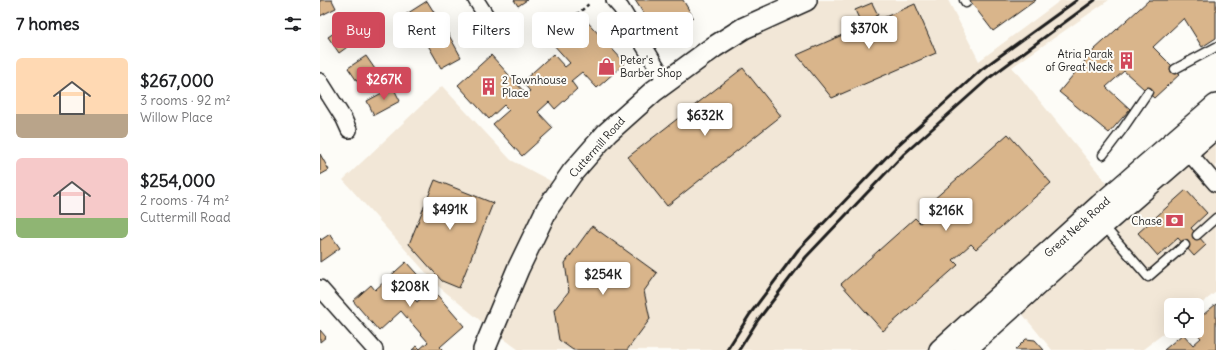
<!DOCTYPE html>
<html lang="en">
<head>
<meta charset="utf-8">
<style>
  :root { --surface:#fff; --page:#f2f2f2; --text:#202124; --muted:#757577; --accent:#d1495b }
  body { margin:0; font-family:Delius,sans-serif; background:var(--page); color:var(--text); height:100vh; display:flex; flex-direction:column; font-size:15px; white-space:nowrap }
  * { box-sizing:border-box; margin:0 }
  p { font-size:13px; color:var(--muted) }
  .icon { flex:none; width:22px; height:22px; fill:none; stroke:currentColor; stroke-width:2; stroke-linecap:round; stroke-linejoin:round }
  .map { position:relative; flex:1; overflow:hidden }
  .side { display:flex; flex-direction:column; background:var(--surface); width:320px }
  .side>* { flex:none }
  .banner { position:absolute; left:12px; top:12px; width:380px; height:36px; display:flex; gap:8px }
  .fabs { position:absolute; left:844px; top:298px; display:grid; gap:8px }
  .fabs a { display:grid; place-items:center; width:40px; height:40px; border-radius:6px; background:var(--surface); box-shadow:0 4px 16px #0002; font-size:20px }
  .price { position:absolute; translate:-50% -34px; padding:0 9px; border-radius:4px; background:#fff; color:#222; font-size:13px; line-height:26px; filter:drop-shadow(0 1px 2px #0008) }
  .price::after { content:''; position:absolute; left:50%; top:24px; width:12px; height:9px; margin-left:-6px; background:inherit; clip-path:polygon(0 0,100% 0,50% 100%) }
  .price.selected { background:var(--accent); color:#fff }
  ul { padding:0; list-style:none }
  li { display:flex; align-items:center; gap:12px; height:100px; padding:0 16px }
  li span { display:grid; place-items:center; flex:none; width:112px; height:80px; border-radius:6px; color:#555 }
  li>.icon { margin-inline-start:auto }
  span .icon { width:48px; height:48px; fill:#fffc; stroke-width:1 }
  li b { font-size:17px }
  h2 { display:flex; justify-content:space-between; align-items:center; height:48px; padding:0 16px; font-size:17px }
  .chip { padding:0 14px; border-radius:6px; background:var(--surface); box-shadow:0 4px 16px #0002; font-size:14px; line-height:36px }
  .chip.selected { background:var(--accent); color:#fff }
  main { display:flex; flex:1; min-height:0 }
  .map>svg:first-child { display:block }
</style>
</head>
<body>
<main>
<section class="side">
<h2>7 homes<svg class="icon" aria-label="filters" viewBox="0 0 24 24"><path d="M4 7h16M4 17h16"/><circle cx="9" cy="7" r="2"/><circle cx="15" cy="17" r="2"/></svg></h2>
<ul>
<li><span style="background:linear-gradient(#ffd9b3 70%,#b9a48a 0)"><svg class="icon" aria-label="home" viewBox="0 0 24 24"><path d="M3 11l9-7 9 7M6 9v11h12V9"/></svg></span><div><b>$267,000</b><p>3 rooms · 92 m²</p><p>Willow Place</p></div></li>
<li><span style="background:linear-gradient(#f6c9c9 75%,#8fb573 0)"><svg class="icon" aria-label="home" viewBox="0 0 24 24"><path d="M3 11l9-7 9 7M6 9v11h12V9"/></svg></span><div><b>$254,000</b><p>2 rooms · 74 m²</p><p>Cuttermill Road</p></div></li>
</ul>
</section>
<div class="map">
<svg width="896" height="350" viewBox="0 0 896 350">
  <rect width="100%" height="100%" fill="#fdfcf7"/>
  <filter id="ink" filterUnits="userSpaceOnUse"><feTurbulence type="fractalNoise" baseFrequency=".025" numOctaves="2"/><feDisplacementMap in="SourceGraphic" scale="8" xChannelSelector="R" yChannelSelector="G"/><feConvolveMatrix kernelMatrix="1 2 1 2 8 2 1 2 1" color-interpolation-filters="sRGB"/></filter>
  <g filter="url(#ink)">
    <g fill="#f2e7d7">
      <path d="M486,0H628L659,61L741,0H789L692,67L795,193L620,350H199L172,330L118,286L23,180L122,86L191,160L242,187L312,110Z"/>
      <path d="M896,127V292L877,307V305H851V328L822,350H732L695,305Z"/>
    </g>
    <g fill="#d9b58b" stroke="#1c1c1c">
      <path d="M0,0H12L16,8L0,16Z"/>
      <path d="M194,0H207L198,6Z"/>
      <path d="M315,0H363L373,17L339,38Z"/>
      <path d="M651,0H716L673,31L650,1Z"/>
      <path d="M829,0H896V38L882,47L864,18L833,47L860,74L834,98L804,71L786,87L810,109L789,133L739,92L774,50Z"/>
      <path d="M107,1L117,17L95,31L85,15Z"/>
      <path d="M552,3L558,15L555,16L556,21L595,4L616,53L512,98L477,55L545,25L544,22L541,23L535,10Z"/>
      <path d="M262,16L305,63L277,88L262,72L251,81L257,89L235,109L229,102L218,112L233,128L202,156L173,124L189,110L184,105L169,119L138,85L171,55L206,94L210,91L202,82L233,54L245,67L250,63L232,43Z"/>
      <path d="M30,22L41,37L19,53L8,37Z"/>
      <path d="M125,28L141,57L121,68L105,40Z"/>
      <path d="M46,56L59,75L41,87L28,68Z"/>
      <path d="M423,68L461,116L347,206L308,157Z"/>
      <path d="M73,87L80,101L54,115L47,101Z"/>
      <path d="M688,134L731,183L656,249L651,244L633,260L638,265L563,331L521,284L595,218L600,223L619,207L613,200Z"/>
      <path d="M0,154L9,170L0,175Z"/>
      <path d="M115,180L173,203L139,288L122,281L89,244Z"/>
      <path d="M866,190L887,213L871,228L886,245L874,256L858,238L838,256L818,233Z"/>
      <path d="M272,226L337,273L324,291L330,319L307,350H253L239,340L234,310L249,291L245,263Z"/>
      <path d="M10,234L20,248L0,262V238L1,240Z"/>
      <path d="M86,262L105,283L91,296L97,302L112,289L144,326L120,347L123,350H92L97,346L100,349L108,342L81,311L59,331L33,301L51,285L55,290Z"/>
      <path d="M896,304V350H844L863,334L873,345L881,338L875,331H877V320Z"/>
      <path d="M0,330L6,337L0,342Z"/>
      <path d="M706,339L715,340L724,350H695Z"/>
    </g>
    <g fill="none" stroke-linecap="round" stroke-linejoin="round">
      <defs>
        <g id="lane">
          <path d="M644,0L646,3"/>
          <path d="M855,69L896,47"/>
          <path d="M783,155L802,130L828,92"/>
          <path d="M784,226L828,277L865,245"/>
          <path d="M877,235L896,218"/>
        </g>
        <g id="street">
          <path d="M156,0L172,25"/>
          <path d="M294,0L301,8L346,82"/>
          <path d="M0,81L24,119L29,130"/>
          <path d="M862,145L896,184"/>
          <path d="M0,288L55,350"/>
        </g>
        <g id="secondary">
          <path d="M164,350L198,269L227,209L252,173L287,133L334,91L394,47L424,28L486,0"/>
          <path d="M620,350L780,205L896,105"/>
          <path d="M645,350L783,225L896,127"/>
        </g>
      </defs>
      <use href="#lane" stroke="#1c1c1c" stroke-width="11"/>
      <use href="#street" stroke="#1c1c1c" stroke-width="18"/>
      <use href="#secondary" stroke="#1c1c1c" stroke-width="24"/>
      <path stroke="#1c1c1c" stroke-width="2.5" stroke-dasharray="3 3" stroke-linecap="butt" d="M230,38L270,3"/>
      <use href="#lane" stroke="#fdfcf7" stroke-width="8"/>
      <use href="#street" stroke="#fdfcf7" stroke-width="15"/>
      <use href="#secondary" stroke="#fdfcf7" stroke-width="21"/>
      <g stroke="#1c1c1c" stroke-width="3">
        <path d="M407,350L430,314L478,250L576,147L662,69L757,0"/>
        <path d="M419,350L438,320L486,257L584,154L669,78L775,0"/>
      </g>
    </g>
  </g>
  <defs>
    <symbol id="building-bare" viewBox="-9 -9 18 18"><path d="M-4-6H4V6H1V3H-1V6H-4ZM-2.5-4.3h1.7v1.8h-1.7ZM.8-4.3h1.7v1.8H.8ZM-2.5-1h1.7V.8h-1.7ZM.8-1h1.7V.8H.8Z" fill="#d1495b" stroke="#fdfcf7" stroke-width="2.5" paint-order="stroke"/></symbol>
    <symbol id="shop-bare" viewBox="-9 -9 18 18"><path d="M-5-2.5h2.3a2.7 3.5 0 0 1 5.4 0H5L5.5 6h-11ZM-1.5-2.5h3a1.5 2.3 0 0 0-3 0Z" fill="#d1495b" stroke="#fdfcf7" stroke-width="2.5" paint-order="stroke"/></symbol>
    <symbol id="bank-bare" viewBox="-9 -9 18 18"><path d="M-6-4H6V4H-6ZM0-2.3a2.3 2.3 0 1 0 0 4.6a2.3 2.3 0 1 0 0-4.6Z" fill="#d1495b" stroke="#fdfcf7" stroke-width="2.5" paint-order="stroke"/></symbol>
  </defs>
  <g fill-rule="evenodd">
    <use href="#building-bare" x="794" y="48" width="25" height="25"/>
    <use href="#shop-bare" x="274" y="54" width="25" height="25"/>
    <use href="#building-bare" x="156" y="74" width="25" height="25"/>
    <use href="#bank-bare" x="842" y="208" width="25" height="25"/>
  </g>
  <g text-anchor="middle" stroke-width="4" stroke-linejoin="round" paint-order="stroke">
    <g font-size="11" fill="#1c1c1c" stroke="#fdfcf7" text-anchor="end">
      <text x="793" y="58">Atria Parak<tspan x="793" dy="13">of Great Neck</tspan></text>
      <text x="300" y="64" text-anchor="start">Peter's<tspan x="300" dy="13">Barber Shop</tspan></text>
      <text x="182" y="84" text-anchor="start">2 Townhouse<tspan x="182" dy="13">Place</tspan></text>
      <text x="842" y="225">Chase</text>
    </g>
    <g font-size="11" fill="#1c1c1c" stroke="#fdfcf7">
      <text transform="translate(277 147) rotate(-48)" y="4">Cuttermill Road</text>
      <text transform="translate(757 227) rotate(-42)" y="4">Great Neck Road</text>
    </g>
  </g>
</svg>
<div class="fabs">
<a><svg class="icon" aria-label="locate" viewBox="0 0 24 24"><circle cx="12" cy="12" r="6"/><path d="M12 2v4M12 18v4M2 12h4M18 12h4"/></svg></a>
</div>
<b class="price" style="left:549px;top:50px">$370K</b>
<b class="price selected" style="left:64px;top:101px">$267K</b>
<b class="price" style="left:385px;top:137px">$632K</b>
<b class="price" style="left:130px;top:231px">$491K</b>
<b class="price" style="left:626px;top:232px">$216K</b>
<b class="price" style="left:283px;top:296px">$254K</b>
<b class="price" style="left:90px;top:308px">$208K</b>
<div class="banner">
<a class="chip selected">Buy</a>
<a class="chip">Rent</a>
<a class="chip">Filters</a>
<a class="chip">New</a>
<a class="chip">Apartment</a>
</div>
</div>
</main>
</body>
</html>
